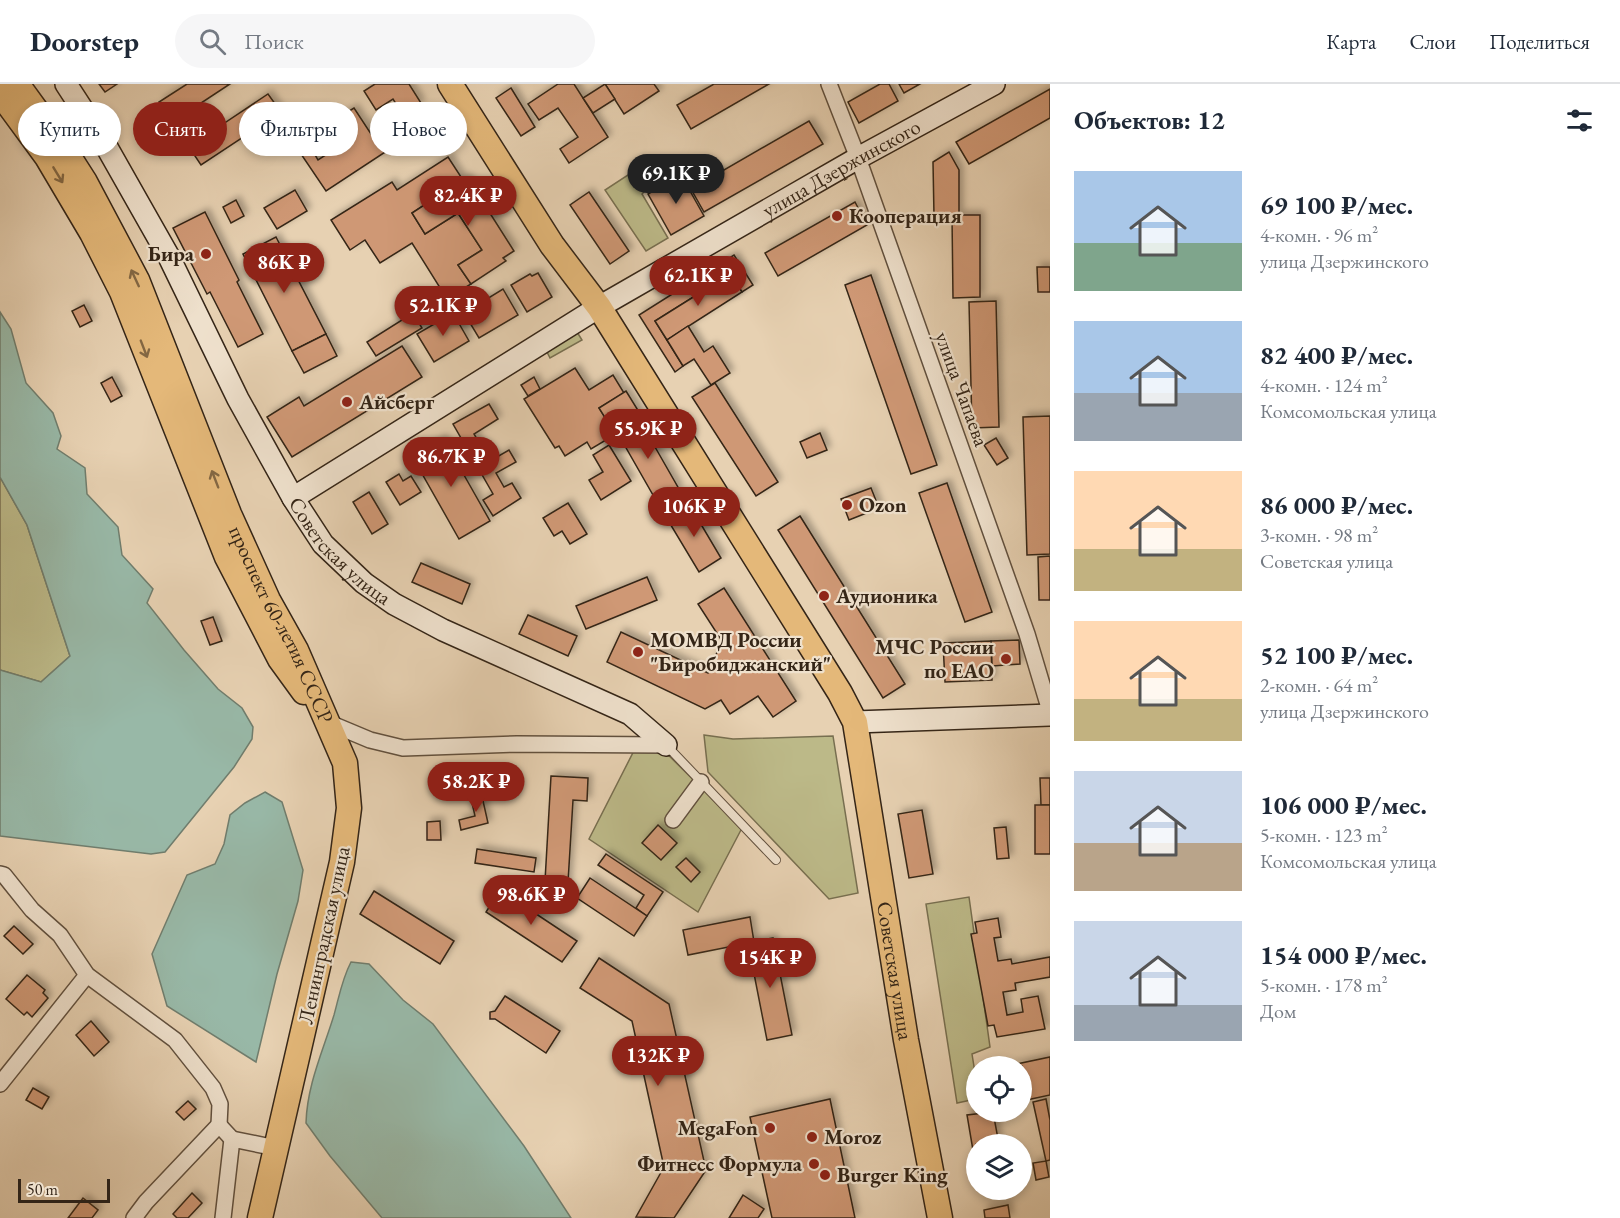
<!DOCTYPE html>
<html lang="ru">
<head>
<meta charset="utf-8">
<style>
  :root { --surface:#fff; --page:#f6f6f7; --text:#1f2937; --muted:#747a83; --line:#e0e1e3; --accent:#8f2418 }
  body { margin:0; font-family:"EB Garamond",serif; background:var(--page); color:var(--text); height:100vh; display:flex; flex-direction:column; font-size:22px; white-space:nowrap }
  * { box-sizing:border-box; margin:0 }
  p { font-size:20px; color:var(--muted) }
  .icon { flex:none; width:33px; height:33px; fill:none; stroke:currentColor; stroke-width:2; stroke-linecap:round; stroke-linejoin:round }
  .map { position:relative; flex:1; overflow:hidden }
  .panel { display:flex; flex-direction:column; background:var(--surface); width:570px }
  .panel>* { flex:none }
  .banner { position:absolute; left:18px; top:18px; width:570px; height:54px; display:flex; gap:12px }
  .controls { position:absolute; left:966px; top:972px; display:grid; gap:12px }
  .controls a { display:grid; place-items:center; width:66px; height:66px; border-radius:50%; background:var(--surface); box-shadow:0 3px 9px #0003; font-size:30px }
  .scale { position:absolute; left:18px; bottom:15px; width:92px; box-sizing:border-box; padding-left:6px; border:3px solid #342517; border-top:0; font-size:16px; line-height:21px; white-space:nowrap; color:#342517; -webkit-text-stroke:4px #efe1cd; paint-order:stroke }
  .price { position:absolute; translate:-50% -51px; padding:0 14px; border-radius:21px; background:var(--accent); color:#fff; font-size:20px; line-height:39px; filter:drop-shadow(0 2px 3px #0008) }
  .price::after { content:''; position:absolute; left:50%; top:36px; width:18px; height:14px; margin-left:-9px; background:inherit; clip-path:polygon(0 0,100% 0,50% 100%) }
  .price.on { background:#222; color:#fff }
  ul { padding:0; list-style:none }
  li { display:flex; align-items:center; gap:18px; height:150px; padding:0 24px }
  li span { display:grid; place-items:center; flex:none; width:168px; height:120px; border-radius:0px; color:#555 }
  li>.icon { margin-inline-start:auto }
  span .icon { width:72px; height:72px; fill:#fffc; stroke-width:1 }
  li b { font-size:26px }
  h2 { display:flex; justify-content:space-between; align-items:center; height:72px; padding:0 24px; font-size:26px }
  .chip { padding:0 21px; border-radius:27px; background:var(--surface); box-shadow:0 3px 9px #0003; font-size:21px; line-height:54px }
  .chip.on { background:var(--accent); color:#fff }
  header { display:flex; align-items:center; gap:36px; box-sizing:border-box; height:84px; padding:0 30px; background:var(--surface); border-bottom:2px solid var(--line) }
  header strong { font-size:28px }
  nav { display:flex; gap:33px; margin-inline-start:auto; font-size:21px }
  .search { width:420px; height:54px; background:var(--page); display:flex; align-items:center; gap:15px; box-sizing:border-box; padding:0 21px; border-radius:33px; color:var(--muted); font-size:22px }
  main { display:flex; flex:1; min-height:0 }
  .map>svg:first-child { display:block }
</style>
</head>
<body>
<header>
<strong>Doorstep</strong>
<div class="search"><svg class="icon" aria-label="search" viewBox="0 0 24 24"><circle cx="10" cy="10" r="6"/><path d="M15 15l6 6"/></svg>Поиск</div>
<nav><a>Карта</a><a>Слои</a><a>Поделиться</a></nav>
</header>
<main>
<div class="map">
<svg width="1050" height="1134" viewBox="0 0 1050 1134">
  <defs>
    <filter id="shadow"><feDropShadow dx="4" dy="-4" stdDeviation="3" flood-color="#0004"/></filter>
  </defs>
  <rect width="100%" height="100%" fill="#e7d1b2"/>
  <filter id="stains"><feTurbulence type="fractalNoise" baseFrequency=".00333" numOctaves="4"/><feColorMatrix values="0 0 0 0 .2 0 0 0 0 .09 0 0 0 0 .02 0 0 0 .5 -.17"/></filter>
  <radialGradient id="worn" r=".72"><stop offset=".6" stop-color="#630" stop-opacity="0"/><stop offset="1" stop-color="#630" stop-opacity=".3"/></radialGradient>
  <g fill="#bcb988" stroke="#786f50" stroke-width="1.5">
    <path d="M634,87L646,106L642,110L668,154L646,167L605,106Z"/>
    <path d="M577,248L582,256L550,274L546,266Z"/>
    <path d="M0,393L27,441L70,572L41,598L0,586Z"/>
    <path d="M644,647L742,744L698,828L589,755Z"/>
    <path d="M704,651L733,655L833,652L858,809L829,815L708,688Z"/>
    <path d="M969,813L990,963L972,970L976,995V1015L957,1019L926,820Z"/>
  </g>
  <g fill="#98b8a7" stroke="#707d6d" stroke-width="1.5">
    <path d="M0,228L11,245L26,299L53,329L61,352L57,365L85,384L87,410L118,443L122,471L153,505L147,519L184,566L218,605L242,624L253,643L252,655L234,683L165,768L151,770L0,752V586L41,598L70,572L27,441L0,393Z"/>
    <path d="M265,708L282,718L303,786L298,817L277,890L256,978L167,922L152,870L187,791L215,780L224,760L230,731L245,719Z"/>
    <path d="M351,878L369,880L403,916L433,940L524,1062L571,1134H382L330,1072L306,1039C307,1001 323,967 334,931C339,913 342,895 351,878Z"/>
  </g>
  <g fill="#cf9874" stroke="#342517" stroke-width="1.5" filter="url(#shadow)">
    <path d="M99,0H117L105,8Z"/>
    <path d="M187,0H230L201,19L217,44L268,10L281,28L201,81L159,18Z"/>
    <path d="M375,0H409L421,19L403,31L393,15L376,26L364,7Z"/>
    <path d="M558,0H574L608,53L569,79L560,65L578,53L558,24L539,36L528,20Z"/>
    <path d="M605,0H654L659,7L624,30Z"/>
    <path d="M605,0L615,15L593,29L583,14Z"/>
    <path d="M714,0H769L691,45L677,21Z"/>
    <path d="M880,0H889L898,17L859,39L848,18Z"/>
    <path d="M899,0H920L904,9Z"/>
    <path d="M511,4L535,43L521,52L496,14Z"/>
    <path d="M1050,5V34L969,80L956,58Z"/>
    <path d="M354,24L371,50L393,36L405,55L326,107L301,70L311,64L318,76L335,65L321,44Z"/>
    <path d="M438,35L449,52L439,58L428,41Z"/>
    <path d="M809,37L823,60L704,128L691,105Z"/>
    <path d="M949,68L959,86V131H980V213L953,214L952,132H934L933,78Z"/>
    <path d="M448,73L463,96L412,129L425,150L458,129L482,166L458,181L471,200L447,215L412,159L380,179L365,156L350,166L331,136L392,98L397,106Z"/>
    <path d="M681,91L704,132L671,151L648,110Z"/>
    <path d="M467,93L514,167L503,174L506,177L471,200L458,181L482,166L458,129L425,150L412,129Z"/>
    <path d="M295,106L307,127L277,145L264,124Z"/>
    <path d="M589,108L629,167L610,180L570,121Z"/>
    <path d="M236,116L244,132L231,139L223,123Z"/>
    <path d="M855,118L867,141L778,192L765,169Z"/>
    <path d="M205,128L239,196L237,198L263,250L238,263L210,208L207,210L173,144Z"/>
    <path d="M276,153L326,250L292,267L243,170Z"/>
    <path d="M734,171L753,201L742,208L730,190L655,237L683,282L675,288L639,231Z"/>
    <path d="M1037,183H1050V208H1038Z"/>
    <path d="M538,189L552,213L527,228L511,201L530,190L532,192Z"/>
    <path d="M730,190L742,208L667,256L655,237Z"/>
    <path d="M871,191L937,381L911,390L845,201Z"/>
    <path d="M503,205L518,231L479,254L464,229Z"/>
    <path d="M996,217L999,343L972,344L969,218Z"/>
    <path d="M84,221L92,237L80,243L72,227Z"/>
    <path d="M413,229L422,244L376,272L367,258Z"/>
    <path d="M453,229L469,257L434,278L417,250Z"/>
    <path d="M688,242L704,268L713,262L730,289L711,301L694,275L683,282L667,256Z"/>
    <path d="M326,250L337,272L304,289L292,267Z"/>
    <path d="M402,262L422,293L292,373L267,333L299,313L304,322Z"/>
    <path d="M575,284L589,306L613,291L624,309L599,324L616,350L591,365L587,358L565,372L559,362L555,364L524,315Z"/>
    <path d="M112,293L122,312L111,318L101,299Z"/>
    <path d="M534,293L540,305L528,312L521,301Z"/>
    <path d="M715,299L778,398L756,412L692,313Z"/>
    <path d="M626,307L639,328L612,345L599,324Z"/>
    <path d="M489,320L498,335L474,350L490,377L509,366L516,378L496,389L504,403L512,399L521,414L493,432L483,416L493,410L453,340Z"/>
    <path d="M1050,332V470L1027,471L1023,333Z"/>
    <path d="M639,335L679,405L657,418L617,348Z"/>
    <path d="M820,349L827,366L807,374L800,358Z"/>
    <path d="M443,354L490,437L459,455L412,372Z"/>
    <path d="M996,354L1008,374L997,381L984,361Z"/>
    <path d="M609,361L631,397L601,416L589,396L603,388L593,371Z"/>
    <path d="M399,390L403,397L411,392L421,408L400,421L386,398Z"/>
    <path d="M947,399L992,528L965,538L919,409Z"/>
    <path d="M871,404L879,424L849,436L841,415Z"/>
    <path d="M369,408L388,440L372,450L353,418Z"/>
    <path d="M568,419L587,450L570,460L562,447L554,452L543,434Z"/>
    <path d="M689,420L721,474L699,488L666,433Z"/>
    <path d="M800,432L905,600L883,614L778,446Z"/>
    <path d="M1050,472V516H1039L1038,473Z"/>
    <path d="M421,479L470,500L462,520L412,498Z"/>
    <path d="M647,493L657,516L586,545L576,522Z"/>
    <path d="M724,504L796,617L773,633L758,612L730,630L721,616L705,625L607,578L621,548L708,589L722,557L698,520Z"/>
    <path d="M528,531L577,552L568,572L519,550Z"/>
    <path d="M213,533L222,557L210,561L201,537Z"/>
    <path d="M1019,556L1020,580L992,582L991,557Z"/>
    <path d="M991,557L992,596L945,598L943,559Z"/>
    <path d="M551,692L588,694L587,717L573,716L568,798L545,797Z"/>
    <path d="M1040,694H1050V721H1041Z"/>
    <path d="M481,708L488,739L461,746L459,736L475,732L470,710Z"/>
    <rect x="1035" y="721" width="15" height="49"/>
    <path d="M922,726L933,790L909,794L898,730Z"/>
    <path d="M440,737L441,756H427V738Z"/>
    <path d="M658,741L677,759L661,776L642,759Z"/>
    <path d="M1006,743L1009,774L997,775L994,744Z"/>
    <path d="M477,765L536,774L534,788L475,779Z"/>
    <path d="M606,770L663,808L647,832L636,824L644,811L598,781Z"/>
    <path d="M686,774L700,788L691,798L676,783Z"/>
    <path d="M590,794L647,832L634,852L577,814Z"/>
    <path d="M500,806L577,857L562,878L486,828Z"/>
    <path d="M374,807L454,857L440,880L360,830Z"/>
    <path d="M750,833L754,858L688,871L683,846Z"/>
    <path d="M998,834L1001,853L994,854L998,877L1011,875L1012,880L1050,873V893L1015,899L1016,906L1003,908L1007,931L1023,928L1021,915L1038,912L1045,945L997,953L994,941L988,942L971,850L977,849L975,838Z"/>
    <path d="M14,842L33,860L23,870L4,852Z"/>
    <path d="M773,854L792,951L767,956L748,859Z"/>
    <path d="M599,874L669,920L706,1086L674,1134L636,1133L664,1083L632,937L580,904Z"/>
    <path d="M27,891L45,906L43,909L48,914L32,933L27,928L24,931L6,915Z"/>
    <path d="M505,912L560,947L546,969L495,935H490V928L495,927Z"/>
    <path d="M91,937L109,958L94,972L76,951Z"/>
    <path d="M1050,973V1011L1022,1017V982H1011L1012,981Z"/>
    <path d="M33,1004L49,1013L42,1025L26,1016Z"/>
    <path d="M830,1015L855,1134H772L750,1033Z"/>
    <path d="M1046,1015L1050,1036V1076L1046,1077L1033,1018Z"/>
    <path d="M188,1017L196,1025L184,1036L176,1028Z"/>
    <path d="M993,1028L999,1060H976V1084L967,1031Z"/>
    <path d="M1046,1077L1049,1093L1036,1096L1033,1079Z"/>
    <path d="M192,1109L202,1119L188,1134H177L173,1130Z"/>
    <path d="M743,1111L764,1125L758,1134H729Z"/>
    <path d="M83,1114L98,1126L92,1134H68Z"/>
    <path d="M1008,1121L1010,1134H985L984,1126Z"/>
  </g>
  <g fill="none" stroke-linecap="round" stroke-linejoin="round">
    <defs>
      <path id="service" d="M667,662L776,776"/>
      <g id="minor">
        <path d="M829,0L858,74L1027,550L1050,627"/>
        <path d="M327,638L370,656L403,664L517,660L666,661"/>
        <path d="M673,736L701,698"/>
        <path d="M0,790L4,791L32,826L60,851L87,891L175,956L213,1004L220,1020L219,1041"/>
        <path d="M0,1000L87,891"/>
        <path d="M134,1134L146,1118L219,1041L232,1055"/>
        <path d="M223,1134L232,1055L276,1064"/>
      </g>
      <g id="secondary">
        <path id="s1" d="M66,0L105,60L169,173L238,315L293,414L323,460L364,499L394,520L443,546L630,630L666,661"/>
        <path id="s2" d="M293,414L599,223L858,74L994,0"/>
        <path d="M855,638L1050,631"/>
      </g>
      <g id="primary">
        <path id="s3" d="M17,0L62,62L85,98L137,196L229,430L268,516L296,566L345,679L349,724L342,778L260,1134"/>
        <path id="s4" d="M450,0L552,161L599,223L840,609L855,638L906,956L940,1134"/>
        <path d="M0,9L47,73L92,149L122,208L227,473L280,575L304,608"/>
      </g>
    </defs>
    <use href="#service" stroke="#61503e" stroke-width="10"/>
    <use href="#minor" stroke="#61503e" stroke-width="18"/>
    <use href="#secondary" stroke="#342517" stroke-width="24"/>
    <use href="#primary" stroke="#342517" stroke-width="27"/>
    <use href="#service" stroke="#efe1cd" stroke-width="8"/>
    <use href="#minor" stroke="#efe1cd" stroke-width="15"/>
    <use href="#secondary" stroke="#efe1cd" stroke-width="21"/>
    <use href="#primary" stroke="#e4b879" stroke-width="24"/>
  </g>
  <defs><path id="oneway-shaft" d="M-6 0H5M1.5-3L5.5 0L1.5 3" fill="none" stroke-width="1.6" stroke-linecap="round" stroke-linejoin="round" transform="scale(1.5)"/></defs>
  <g stroke="#836743">
    <use href="#oneway-shaft" transform="translate(58 91) rotate(59)"/>
    <use href="#oneway-shaft" transform="translate(135 194) rotate(-115)"/>
    <use href="#oneway-shaft" transform="translate(144 265) rotate(69)"/>
    <use href="#oneway-shaft" transform="translate(215 395) rotate(-111)"/>
  </g>
  <g fill="#8f2418" stroke="#efe1cd" stroke-width="2">
    <circle cx="837" cy="132" r="6"/>
    <circle cx="206" cy="170" r="6"/>
    <circle cx="347" cy="318" r="6"/>
    <circle cx="847" cy="421" r="6"/>
    <circle cx="824" cy="512" r="6"/>
    <circle cx="638" cy="568" r="6"/>
    <circle cx="1006" cy="575" r="6"/>
    <circle cx="770" cy="1044" r="6"/>
    <circle cx="812" cy="1053" r="6"/>
    <circle cx="814" cy="1080" r="6"/>
    <circle cx="825" cy="1091" r="6"/>
  </g>
  <g text-anchor="middle" stroke-width="4.5" stroke-linejoin="round" paint-order="stroke">
    <g font-size="21" fill="#342517" stroke="#efe1cd">
      <text dy="7" stroke="none"><textPath href="#s2" startOffset="640">улица Дзержинского</textPath></text>
      <text transform="translate(962 305) rotate(70)" y="7">улица Чапаева</text>
      <text dy="7" stroke="none"><textPath href="#s1" startOffset="544">Советская улица</textPath></text>
      <text dy="7" stroke="none"><textPath href="#s3" startOffset="604">проспект 60-летия СССР</textPath></text>
      <text transform="translate(324 851) rotate(-78)" y="7">Ленинградская улица</text>
      <text dy="7" stroke="none"><textPath href="#s4" startOffset="1008">Советская улица</textPath></text>
    </g>
    <g font-size="21" font-weight="bold" fill="#342517" stroke="#efe1cd" text-anchor="start">
      <text x="849" y="139">Кооперация</text>
      <text x="194" y="177" text-anchor="end">Бира</text>
      <text x="359" y="325">Айсберг</text>
      <text x="859" y="428">Ozon</text>
      <text x="836" y="519">Аудионика</text>
      <text x="650" y="563">МОМВД России<tspan x="650" dy="24">"Биробиджанский"</tspan></text>
      <text x="994" y="570" text-anchor="end">МЧС России<tspan x="994" dy="24">по ЕАО</tspan></text>
      <text x="758" y="1051" text-anchor="end">MegaFon</text>
      <text x="824" y="1060">Moroz</text>
      <text x="802" y="1087" text-anchor="end">Фитнесс Формула</text>
      <text x="837" y="1098">Burger King</text>
    </g>
  </g>
  <rect width="100%" height="100%" filter="url(#stains)"/>
  <rect width="100%" height="100%" fill="url(#worn)"/>
</svg>
<div class="controls">
<a><svg class="icon" aria-label="locate" viewBox="0 0 24 24"><circle cx="12" cy="12" r="6"/><path d="M12 2v4M12 18v4M2 12h4M18 12h4"/></svg></a>
<a><svg class="icon" aria-label="layers" viewBox="0 0 24 24"><path d="M12 4l9 5-9 5-9-5zM3 14l9 5 9-5"/></svg></a>
</div>
<div class="scale">50 m</div>
<b class="price on" style="left:676px;top:121px">69.1K ₽</b>
<b class="price" style="left:468px;top:143px">82.4K ₽</b>
<b class="price" style="left:284px;top:210px">86K ₽</b>
<b class="price" style="left:698px;top:223px">62.1K ₽</b>
<b class="price" style="left:443px;top:253px">52.1K ₽</b>
<b class="price" style="left:648px;top:376px">55.9K ₽</b>
<b class="price" style="left:451px;top:404px">86.7K ₽</b>
<b class="price" style="left:694px;top:454px">106K ₽</b>
<b class="price" style="left:476px;top:729px">58.2K ₽</b>
<b class="price" style="left:531px;top:842px">98.6K ₽</b>
<b class="price" style="left:770px;top:905px">154K ₽</b>
<b class="price" style="left:658px;top:1003px">132K ₽</b>
<div class="banner">
<a class="chip">Купить</a>
<a class="chip on">Снять</a>
<a class="chip">Фильтры</a>
<a class="chip">Новое</a>
</div>
</div>
<section class="panel">
<h2>Объектов: 12<svg class="icon" aria-label="filters" viewBox="0 0 24 24"><path d="M4 7h16M4 17h16"/><circle cx="9" cy="7" r="2"/><circle cx="15" cy="17" r="2"/></svg></h2>
<ul>
<li><span style="background:linear-gradient(#a9c7e8 60%,#7fa58c 0)"><svg class="icon" aria-label="home" viewBox="0 0 24 24"><path d="M3 11l9-7 9 7M6 9v11h12V9"/></svg></span><div><b>69 100 ₽/мес.</b><p>4-комн. · 96 m²</p><p>улица Дзержинского</p></div></li>
<li><span style="background:linear-gradient(#a9c7e8 60%,#9aa5b1 0)"><svg class="icon" aria-label="home" viewBox="0 0 24 24"><path d="M3 11l9-7 9 7M6 9v11h12V9"/></svg></span><div><b>82 400 ₽/мес.</b><p>4-комн. · 124 m²</p><p>Комсомольская улица</p></div></li>
<li><span style="background:linear-gradient(#ffd9b3 65%,#c2b280 0)"><svg class="icon" aria-label="home" viewBox="0 0 24 24"><path d="M3 11l9-7 9 7M6 9v11h12V9"/></svg></span><div><b>86 000 ₽/мес.</b><p>3-комн. · 98 m²</p><p>Советская улица</p></div></li>
<li><span style="background:linear-gradient(#ffd9b3 65%,#c2b280 0)"><svg class="icon" aria-label="home" viewBox="0 0 24 24"><path d="M3 11l9-7 9 7M6 9v11h12V9"/></svg></span><div><b>52 100 ₽/мес.</b><p>2-комн. · 64 m²</p><p>улица Дзержинского</p></div></li>
<li><span style="background:linear-gradient(#c9d6e8 60%,#b9a48a 0)"><svg class="icon" aria-label="home" viewBox="0 0 24 24"><path d="M3 11l9-7 9 7M6 9v11h12V9"/></svg></span><div><b>106 000 ₽/мес.</b><p>5-комн. · 123 m²</p><p>Комсомольская улица</p></div></li>
<li><span style="background:linear-gradient(#c9d6e8 70%,#9aa5b1 0)"><svg class="icon" aria-label="home" viewBox="0 0 24 24"><path d="M3 11l9-7 9 7M6 9v11h12V9"/></svg></span><div><b>154 000 ₽/мес.</b><p>5-комн. · 178 m²</p><p>Дом</p></div></li>
</ul>
</section>
</main>
</body>
</html>
